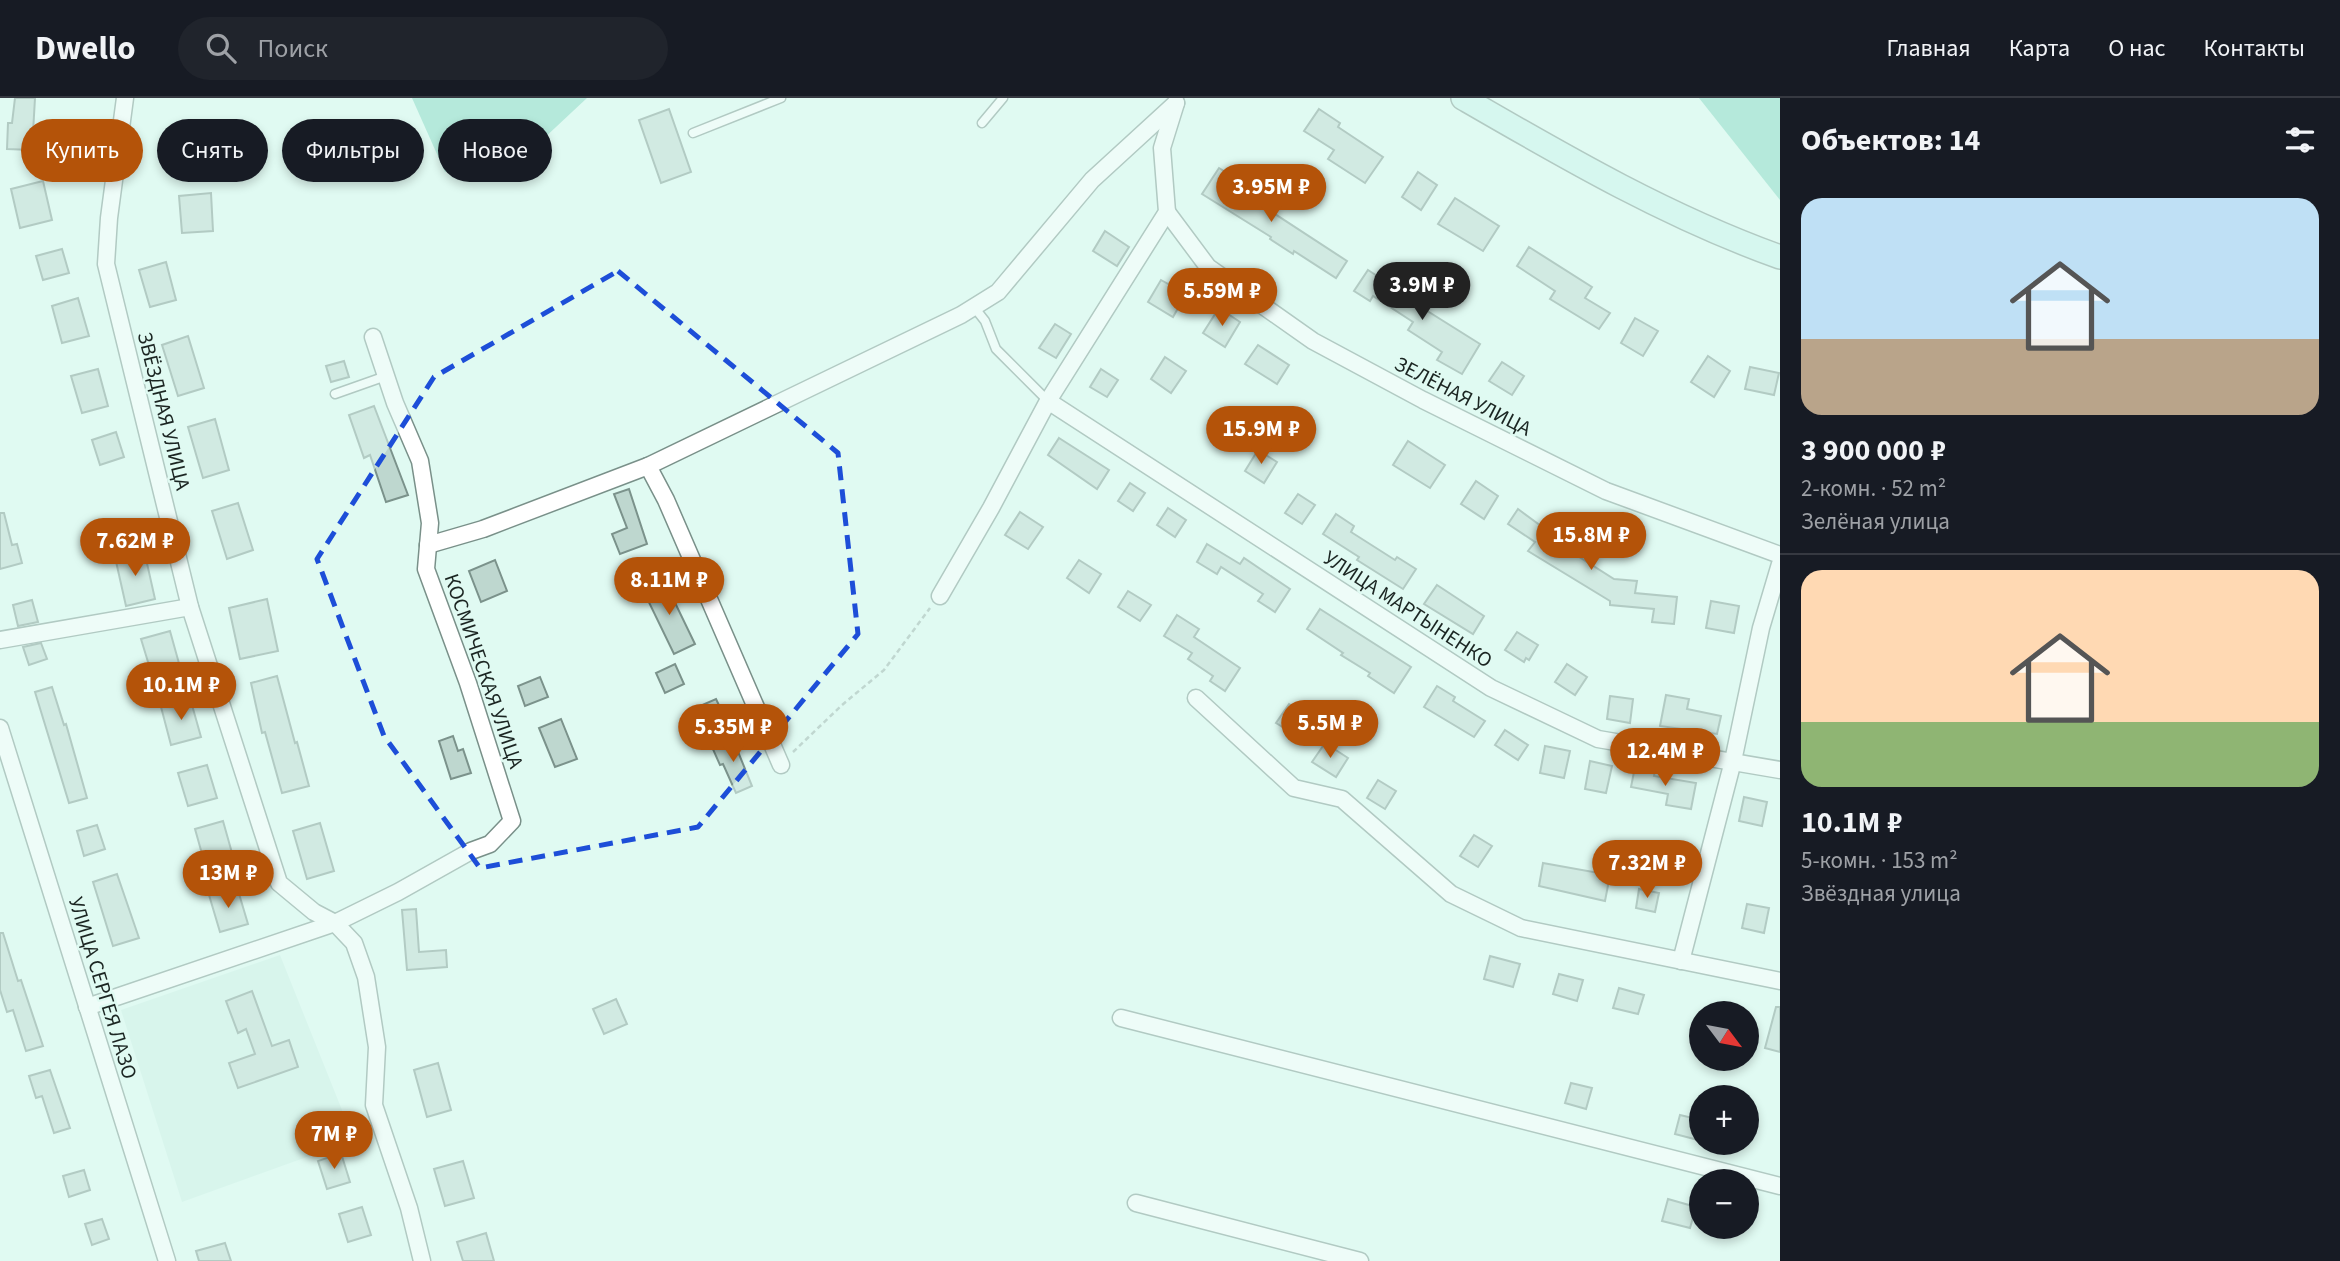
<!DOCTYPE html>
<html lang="ru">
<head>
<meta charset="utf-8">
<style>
  :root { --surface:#171b24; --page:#20242c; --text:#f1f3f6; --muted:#9ea1a6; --line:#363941; --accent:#b45309 }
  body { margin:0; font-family:"Source Sans 3",sans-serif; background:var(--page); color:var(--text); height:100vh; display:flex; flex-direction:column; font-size:26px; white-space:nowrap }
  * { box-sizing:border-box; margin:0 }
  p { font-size:23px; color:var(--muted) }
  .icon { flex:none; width:38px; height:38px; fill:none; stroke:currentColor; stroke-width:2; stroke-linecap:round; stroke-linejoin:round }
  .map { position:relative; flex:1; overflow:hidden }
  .side { display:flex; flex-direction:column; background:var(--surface); width:560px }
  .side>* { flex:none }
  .banner { position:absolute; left:21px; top:21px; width:665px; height:63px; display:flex; gap:14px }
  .needle { width:46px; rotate:122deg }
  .controls { position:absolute; left:1689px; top:903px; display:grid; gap:14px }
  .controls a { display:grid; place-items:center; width:70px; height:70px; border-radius:50%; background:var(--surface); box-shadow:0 4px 10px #0003; font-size:35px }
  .price { position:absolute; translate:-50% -60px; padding:0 16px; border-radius:24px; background:var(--accent); color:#fff; font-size:23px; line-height:46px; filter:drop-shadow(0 2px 4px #0008) }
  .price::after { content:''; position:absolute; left:50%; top:42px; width:21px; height:16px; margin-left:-10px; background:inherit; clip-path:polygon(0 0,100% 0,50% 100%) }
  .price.current { background:#222; color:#fff }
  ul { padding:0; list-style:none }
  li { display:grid; align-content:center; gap:14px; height:371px; padding:0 21px }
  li+li { border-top:2px solid var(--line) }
  li span { display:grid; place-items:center; height:217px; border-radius:21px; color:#555 }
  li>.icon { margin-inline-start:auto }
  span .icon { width:126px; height:126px; fill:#fffc; stroke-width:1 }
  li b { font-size:30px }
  h2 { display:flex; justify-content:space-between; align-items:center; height:84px; padding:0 21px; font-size:30px }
  .pill { padding:0 24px; border-radius:32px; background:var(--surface); box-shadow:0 4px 10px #0003; font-size:24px; line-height:63px }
  .pill.current { background:var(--accent); color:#fff }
  header { display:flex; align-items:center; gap:42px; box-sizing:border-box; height:98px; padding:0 35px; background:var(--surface); border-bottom:2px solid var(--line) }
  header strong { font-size:33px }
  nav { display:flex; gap:38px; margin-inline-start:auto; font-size:24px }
  .search { width:490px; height:63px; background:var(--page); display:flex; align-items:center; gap:18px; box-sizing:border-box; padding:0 24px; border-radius:38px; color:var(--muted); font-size:26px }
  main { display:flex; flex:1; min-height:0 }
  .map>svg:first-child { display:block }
</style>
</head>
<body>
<header>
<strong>Dwello</strong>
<div class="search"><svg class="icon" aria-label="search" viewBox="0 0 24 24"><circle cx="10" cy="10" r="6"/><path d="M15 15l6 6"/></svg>Поиск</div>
<nav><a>Главная</a><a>Карта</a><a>О нас</a><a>Контакты</a></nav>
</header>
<main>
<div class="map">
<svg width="1780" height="1163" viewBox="0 0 1780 1163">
  <rect width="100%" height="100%" fill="#e0faf2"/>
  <path fill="#cef0e5" d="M280,857L354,1042L182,1104L121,912Z"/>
  <g fill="#80d5be">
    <path d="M412,0H587L541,43L445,74Z"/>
    <path d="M1699,0H1780V102Z"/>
  </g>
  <g fill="#bed7cf" stroke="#7b928b" stroke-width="2">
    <path d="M15,0H35L32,52L7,51L8,25H12Z"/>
    <path d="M669,11L691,74L661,85L639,22Z"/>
    <path d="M1319,11L1340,25L1338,29L1383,59L1365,85L1328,61L1334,52L1304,33Z"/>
    <path d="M207,24L210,61L179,64L176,27Z"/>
    <path d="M1219,70L1240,83L1235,90L1347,163L1336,180L1294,153L1293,156L1270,141L1271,139L1202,96Z"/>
    <path d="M1418,74L1437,87L1421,112L1402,99Z"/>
    <path d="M43,83L52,122L20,130L11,91Z"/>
    <path d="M211,95L213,133L182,135L179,98Z"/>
    <path d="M1455,100L1499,128L1483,153L1438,126Z"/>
    <path d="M1105,133L1129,149L1117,168L1093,153Z"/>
    <path d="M1529,149L1592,189L1585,200L1610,215L1599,231L1550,201L1555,193L1517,168Z"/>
    <path d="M62,151L69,175L43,182L36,158Z"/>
    <path d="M166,164L176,202L150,209L139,172Z"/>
    <path d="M1368,172L1394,189L1397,185L1417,198L1413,204L1480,246L1462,276L1437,262L1442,254L1408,232L1413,224L1373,198L1370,203L1354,193Z"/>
    <path d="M1161,182L1186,196L1173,219L1148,204Z"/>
    <path d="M78,200L89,238L62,245L52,208Z"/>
    <path d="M1219,210L1240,224L1225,249L1203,235Z"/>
    <path d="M1635,220L1658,233L1643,258L1621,245Z"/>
    <path d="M1055,226L1071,236L1056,260L1039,250Z"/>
    <path d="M188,238L204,290L178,298L162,247Z"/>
    <path d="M1258,247L1289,267L1277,286L1245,266Z"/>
    <path d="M1708,258L1730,273L1714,299L1691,284Z"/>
    <path d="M1165,259L1186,273L1171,295L1151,281Z"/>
    <path d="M344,263L349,279L331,284L326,268Z"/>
    <path d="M1502,264L1524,278L1512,297L1489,283Z"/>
    <path d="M1750,269L1779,275L1774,297L1745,291Z"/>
    <path d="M98,271L108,308L82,315L71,278Z"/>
    <path d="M1101,271L1118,282L1107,299L1090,289Z"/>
    <path d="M374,308L408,397L386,404L370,357L364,360L349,317Z"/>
    <path d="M215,321L229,372L203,380L188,329Z"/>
    <path d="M116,334L124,359L100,367L92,342Z"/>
    <path d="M1059,340L1109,372L1097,391L1048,357Z"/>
    <path d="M1408,343L1445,367L1430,390L1393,367Z"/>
    <path d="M1258,352L1277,364L1264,385L1245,373Z"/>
    <path d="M1476,383L1498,398L1484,421L1461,406Z"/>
    <path d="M1130,385L1145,395L1133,413L1118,403Z"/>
    <path d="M629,391L647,446L620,456L612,436L627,430L614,396Z"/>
    <path d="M1298,396L1315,407L1302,426L1285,415Z"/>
    <path d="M238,405L253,452L227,461L212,413Z"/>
    <path d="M1168,410L1186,422L1175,439L1157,427Z"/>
    <path d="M1518,411L1571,450L1570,453L1614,481L1637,483L1635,495L1677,499L1674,526L1652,524L1654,511L1610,507V503L1528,453L1535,444L1508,426Z"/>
    <path d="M1020,414L1043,429L1028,451L1005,437Z"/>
    <path d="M0,415H4L12,447L17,446L22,465L0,471Z"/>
    <path d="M1336,416L1354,428L1351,434L1395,462L1397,459L1416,471L1403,491L1357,462L1359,459L1323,436Z"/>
    <path d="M1207,446L1240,466L1244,460L1290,491L1275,514L1258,503L1263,496L1221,469L1217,476L1197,464Z"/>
    <path d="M144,452L155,501L126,508L115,459Z"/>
    <path d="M495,462L507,493L481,504L469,473Z"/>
    <path d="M1079,462L1101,476L1089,495L1067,480Z"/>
    <path d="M664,482L695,546L674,556L643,492Z"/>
    <path d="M1437,487L1484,518L1473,536L1424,506Z"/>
    <path d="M1128,493L1151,507L1140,523L1118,509Z"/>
    <path d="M267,501L278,553L240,561L229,510Z"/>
    <path d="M32,502L38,524L18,528L13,507Z"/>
    <path d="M1711,503L1739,508L1734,535L1706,530Z"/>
    <path d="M1320,511L1411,569L1394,595L1368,578L1370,575L1341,557L1343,555L1307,531Z"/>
    <path d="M1177,517L1199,531L1194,539L1240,570L1225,593L1210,583L1213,578L1188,561L1192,555L1164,538Z"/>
    <path d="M170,533L180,569L152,577L141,541Z"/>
    <path d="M1517,534L1538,547L1529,562L1526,560L1524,564L1505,552Z"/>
    <path d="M41,545L47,561L29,567L23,549Z"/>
    <path d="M675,566L684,586L665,595L656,575Z"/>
    <path d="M1567,566L1587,579L1575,597L1555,584Z"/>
    <path d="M277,578L295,645L297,644L309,688L282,695L265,634L262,635L251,585Z"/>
    <path d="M540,579L548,599L525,608L518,588Z"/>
    <path d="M1437,588L1455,599L1453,603L1485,623L1474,639L1424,609Z"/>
    <path d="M52,589L64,627L66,626L87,700L69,705L35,594Z"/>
    <path d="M1666,597L1689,601L1687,611L1721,618L1717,636L1660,628Z"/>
    <path d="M1610,598L1633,601L1630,625L1607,621Z"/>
    <path d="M190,600L201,639L171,647L161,609Z"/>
    <path d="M716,601L724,618L701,628L693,611Z"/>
    <path d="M1289,606L1306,617L1294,636L1276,625Z"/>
    <path d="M561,621L577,661L555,669L539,630Z"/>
    <path d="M1505,632L1528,647L1518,662L1495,647Z"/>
    <path d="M453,638L458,653L463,651L471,675L451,681L439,643Z"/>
    <path d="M732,639L752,688L736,695L723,666L720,667L712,649Z"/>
    <path d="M1325,645L1348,660L1336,679L1312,664Z"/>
    <path d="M1545,648L1570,653L1564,680L1540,675Z"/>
    <path d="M1590,663L1612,668L1606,695L1585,691Z"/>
    <path d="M207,667L217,700L188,708L178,675Z"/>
    <path d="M1635,669L1655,673L1654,678L1696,685L1691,711L1666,707L1668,696L1631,689Z"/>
    <path d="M1378,682L1396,693L1385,711L1367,700Z"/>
    <path d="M1744,699L1767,704L1762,728L1739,723Z"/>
    <path d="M223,723L234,762L206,770L195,731Z"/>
    <path d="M320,725L334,773L307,781L293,733Z"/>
    <path d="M97,727L105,751L84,758L77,733Z"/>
    <path d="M1474,737L1492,748L1478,769L1460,758Z"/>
    <path d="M1543,765L1610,777L1605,803L1539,788Z"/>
    <path d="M117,776L139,840L113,848L93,784Z"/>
    <path d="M237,789L248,826L220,834L209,797Z"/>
    <path d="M1639,791L1659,795L1655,814L1636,810Z"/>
    <path d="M1747,806L1769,810L1764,835L1742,830Z"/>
    <path d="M416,811L419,854L446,852L447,869L407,872L402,812Z"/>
    <path d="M0,835H3L18,883L21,882L43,948L26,953L13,912L7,914L0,892Z"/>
    <path d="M1490,858L1520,866L1513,889L1484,881Z"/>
    <path d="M1559,876L1583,882L1577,903L1553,896Z"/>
    <path d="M1619,890L1644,897L1638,916L1613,910Z"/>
    <path d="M252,893L272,948L289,942L298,969L238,990L229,965L255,956L246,931L238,935L226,903Z"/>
    <path d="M616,901L627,926L604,936L593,911Z"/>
    <path d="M1776,909H1780V954L1765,950Z"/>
    <path d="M438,965L451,1012L427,1019L414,972Z"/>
    <path d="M50,972L70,1030L54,1035L42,998L36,1000L29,978Z"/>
    <path d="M1571,985L1592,990L1586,1011L1565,1005Z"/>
    <path d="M1680,1017L1701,1022L1698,1042L1675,1036Z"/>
    <path d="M341,1055L350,1084L327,1091L318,1063Z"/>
    <path d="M463,1063L474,1100L445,1108L434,1071Z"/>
    <path d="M84,1072L90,1092L69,1099L63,1078Z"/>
    <path d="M1668,1101L1696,1109L1690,1130L1662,1123Z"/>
    <path d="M362,1109L371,1137L348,1144L339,1116Z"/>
    <path d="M102,1121L109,1141L92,1147L85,1126Z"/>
    <path d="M486,1135L494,1163H463L457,1144Z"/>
    <path d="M225,1145L231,1163H199L196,1153Z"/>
  </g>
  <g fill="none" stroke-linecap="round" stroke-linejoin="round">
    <defs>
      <g id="service">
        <path d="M982,25L1003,0"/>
        <path d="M693,35L781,0"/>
        <path d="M974,209L985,223L996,251L1048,303"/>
        <path d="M335,296L386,278"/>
      </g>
      <g id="minor">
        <path d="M125,0L109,120L106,166L190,509L279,785L314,814L335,825L354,845L366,879L377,949L374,1007L409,1110L422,1163"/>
        <path d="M1167,114L1208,169L1313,243L1423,302L1606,393L1780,457"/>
        <path d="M1048,303L1491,590L1598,641L1780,672"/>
        <path d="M648,368L666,402L781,667"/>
        <path d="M428,447L483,431L648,368L961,217L998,194L1092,82L1176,5"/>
        <path d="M940,498L991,410L1048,303L1167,114L1162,50L1176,5"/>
        <path d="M0,542L190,509"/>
        <path d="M1196,600L1294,690L1342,701L1451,796L1521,830L1780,883"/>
        <path d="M0,630L167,1163"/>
        <path d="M1681,863L1733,663L1761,530L1780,466"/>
        <path d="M87,909L335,825L398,794L471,753L490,746L512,723L468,585L426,471L430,425L420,363L395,305L373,239"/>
        <path d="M1121,920L1780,1088"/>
        <path d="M1136,1105L1360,1163"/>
      </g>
      <path id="secondary" d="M1463,0C1565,59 1668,119 1780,159"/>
    </defs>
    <use href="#service" stroke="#799089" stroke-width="11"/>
    <use href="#minor" stroke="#799089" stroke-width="19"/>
    <use href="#secondary" stroke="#799089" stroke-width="26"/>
    <path stroke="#99ada7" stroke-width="2.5" stroke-dasharray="5 3.5" stroke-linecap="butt" d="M793,654L842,607L884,572L930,510"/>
    <use href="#service" stroke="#fff" stroke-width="8"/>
    <use href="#minor" stroke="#fff" stroke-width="16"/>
    <use href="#secondary" stroke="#caf4ea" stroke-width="23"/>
  </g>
  <path d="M0 0H1780V1163H0ZM618,173L838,355L858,536L698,729L480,770L384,638L317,461L434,279Z" fill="#e0faf2" fill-opacity=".55" fill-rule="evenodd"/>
  <path fill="none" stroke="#1d4ed8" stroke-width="5" stroke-dasharray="14 9" stroke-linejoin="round" d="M618,173L838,355L858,536L698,729L480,770L384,638L317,461L434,279Z"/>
  <g text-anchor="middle" stroke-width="5" stroke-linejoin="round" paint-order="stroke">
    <g font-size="21" fill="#1b2522" stroke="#e0faf2">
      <text transform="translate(1463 298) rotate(27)" y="7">ЗЕЛЁНАЯ УЛИЦА</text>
      <text transform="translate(164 313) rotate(76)" y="7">ЗВЁЗДНАЯ УЛИЦА</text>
      <text transform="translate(1408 511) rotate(33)" y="7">УЛИЦА МАРТЫНЕНКО</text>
      <text transform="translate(484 573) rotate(71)" y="7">КОСМИЧЕСКАЯ УЛИЦА</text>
      <text transform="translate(103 890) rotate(73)" y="7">УЛИЦА СЕРГЕЯ ЛАЗО</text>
    </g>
  </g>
</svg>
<div class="controls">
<a><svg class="needle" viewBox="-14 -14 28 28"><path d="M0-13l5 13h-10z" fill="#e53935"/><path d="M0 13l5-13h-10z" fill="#9ea1a6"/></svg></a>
<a>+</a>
<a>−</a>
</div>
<b class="price" style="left:1271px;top:126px">3.95M ₽</b>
<b class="price current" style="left:1422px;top:224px">3.9M ₽</b>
<b class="price" style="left:1222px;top:230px">5.59M ₽</b>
<b class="price" style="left:1261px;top:368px">15.9M ₽</b>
<b class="price" style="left:1591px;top:474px">15.8M ₽</b>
<b class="price" style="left:135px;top:480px">7.62M ₽</b>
<b class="price" style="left:669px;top:519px">8.11M ₽</b>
<b class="price" style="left:181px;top:624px">10.1M ₽</b>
<b class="price" style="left:1330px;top:662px">5.5M ₽</b>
<b class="price" style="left:733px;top:666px">5.35M ₽</b>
<b class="price" style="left:1665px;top:690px">12.4M ₽</b>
<b class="price" style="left:1647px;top:802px">7.32M ₽</b>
<b class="price" style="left:228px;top:812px">13M ₽</b>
<b class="price" style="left:334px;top:1073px">7M ₽</b>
<div class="banner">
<a class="pill current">Купить</a>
<a class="pill">Снять</a>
<a class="pill">Фильтры</a>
<a class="pill">Новое</a>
</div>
</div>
<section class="side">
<h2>Объектов: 14<svg class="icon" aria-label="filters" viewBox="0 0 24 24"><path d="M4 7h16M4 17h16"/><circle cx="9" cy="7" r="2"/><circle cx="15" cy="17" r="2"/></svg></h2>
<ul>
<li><span style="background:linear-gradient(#bfe0f5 65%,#b9a48a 0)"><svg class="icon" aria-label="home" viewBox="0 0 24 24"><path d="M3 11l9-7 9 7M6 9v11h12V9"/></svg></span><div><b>3 900 000 ₽</b><p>2-комн. · 52 m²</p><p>Зелёная улица</p></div></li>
<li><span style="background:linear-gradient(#ffd9b3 70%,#8fb573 0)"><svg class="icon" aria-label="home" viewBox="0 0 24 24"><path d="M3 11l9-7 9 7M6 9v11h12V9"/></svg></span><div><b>10.1M ₽</b><p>5-комн. · 153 m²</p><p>Звёздная улица</p></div></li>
</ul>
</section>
</main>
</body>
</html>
